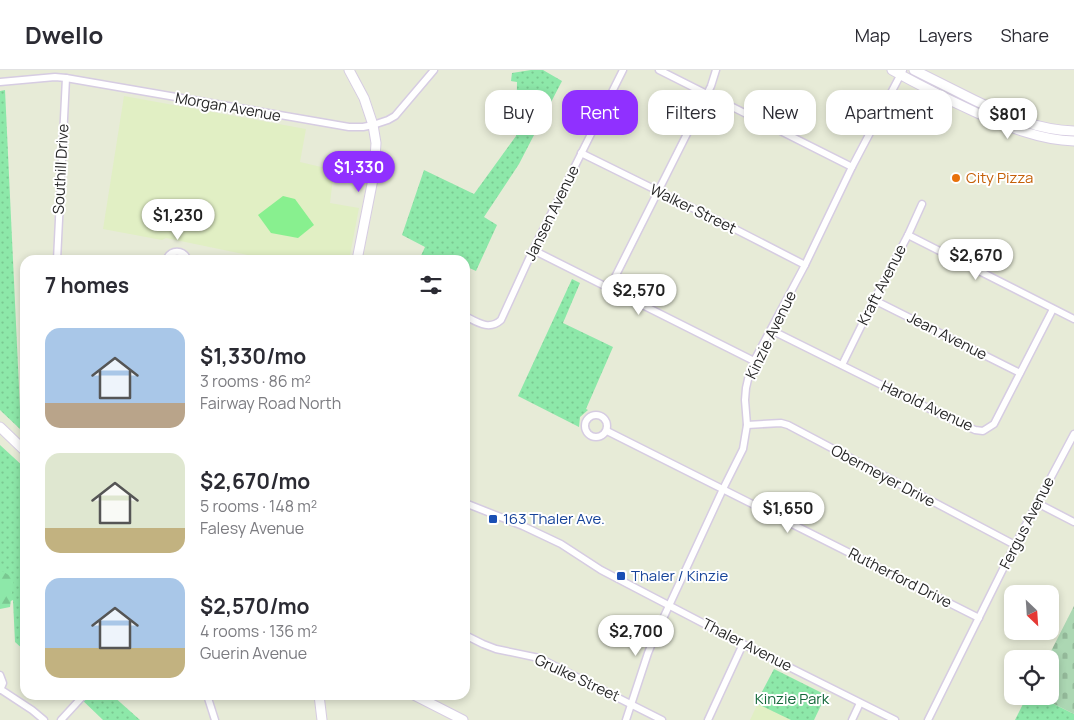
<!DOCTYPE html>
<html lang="en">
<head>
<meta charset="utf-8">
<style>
  :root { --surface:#fff; --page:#f7f7f7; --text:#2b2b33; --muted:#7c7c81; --line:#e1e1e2; --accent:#9030ff }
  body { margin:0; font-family:Manrope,sans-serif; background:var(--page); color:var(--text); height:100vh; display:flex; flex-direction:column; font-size:19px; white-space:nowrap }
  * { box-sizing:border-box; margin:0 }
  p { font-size:16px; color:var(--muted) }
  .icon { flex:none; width:28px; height:28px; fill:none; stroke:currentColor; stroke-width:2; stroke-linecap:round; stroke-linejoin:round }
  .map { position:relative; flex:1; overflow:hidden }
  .sheet { position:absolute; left:20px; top:185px; width:450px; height:445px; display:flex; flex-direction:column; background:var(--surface); border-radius:15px; box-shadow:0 2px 8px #0003 }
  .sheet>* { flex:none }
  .guide { position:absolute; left:485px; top:20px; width:475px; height:45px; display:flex; gap:10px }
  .needle { width:32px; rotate:155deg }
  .tools { position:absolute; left:1004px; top:515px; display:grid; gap:10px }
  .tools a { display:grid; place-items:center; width:55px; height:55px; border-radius:10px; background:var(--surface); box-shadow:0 2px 8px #0003; font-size:25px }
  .price { position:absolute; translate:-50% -42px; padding:0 11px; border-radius:18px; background:#fff; color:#222; font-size:16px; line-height:32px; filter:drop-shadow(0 1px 2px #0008) }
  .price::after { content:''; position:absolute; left:50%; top:30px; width:15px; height:11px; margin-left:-8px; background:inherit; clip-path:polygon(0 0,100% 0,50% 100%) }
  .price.selected { background:var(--accent); color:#fff }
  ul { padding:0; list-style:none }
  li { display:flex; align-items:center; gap:15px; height:125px; padding:0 25px }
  li span { display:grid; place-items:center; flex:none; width:140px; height:100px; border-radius:15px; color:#555 }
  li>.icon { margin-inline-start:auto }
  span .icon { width:60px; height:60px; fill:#fffc; stroke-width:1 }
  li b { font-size:21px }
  h2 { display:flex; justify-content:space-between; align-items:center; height:60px; padding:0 25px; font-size:21px }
  .pill { padding:0 18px; border-radius:15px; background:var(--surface); box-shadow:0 2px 8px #0003; font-size:18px; line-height:45px }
  .pill.selected { background:var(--accent); color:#fff }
  header { display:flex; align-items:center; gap:30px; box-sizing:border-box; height:70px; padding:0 25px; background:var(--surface); border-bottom:1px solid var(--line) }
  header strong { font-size:24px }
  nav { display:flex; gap:28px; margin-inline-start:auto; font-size:18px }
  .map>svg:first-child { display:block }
</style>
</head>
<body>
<header>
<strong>Dwello</strong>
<nav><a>Map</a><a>Layers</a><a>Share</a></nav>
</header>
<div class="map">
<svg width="1074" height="650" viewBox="0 0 1074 650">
  <defs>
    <pattern id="grass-dots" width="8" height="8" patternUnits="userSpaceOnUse" patternTransform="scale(1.25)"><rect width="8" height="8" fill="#8de8a9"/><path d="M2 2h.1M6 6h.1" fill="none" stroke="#7ac791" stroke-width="1.8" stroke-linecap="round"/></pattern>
    <pattern id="forest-firs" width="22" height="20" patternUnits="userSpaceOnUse" patternTransform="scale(1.25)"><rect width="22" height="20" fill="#8de8a9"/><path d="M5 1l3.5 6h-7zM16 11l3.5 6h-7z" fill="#7ac791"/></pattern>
    <pattern id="cemetery-stones" width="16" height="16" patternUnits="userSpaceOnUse" patternTransform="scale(1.25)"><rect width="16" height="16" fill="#acd7b3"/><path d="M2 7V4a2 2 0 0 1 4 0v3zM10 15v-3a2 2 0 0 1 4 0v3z" fill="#94b99a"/></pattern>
  </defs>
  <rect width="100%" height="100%" fill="#e7ebd7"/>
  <g fill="#e1efc4">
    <path d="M124,26L306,59L300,92L334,100L330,133L359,138L349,190H272L166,168L162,170L103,159Z"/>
    <path d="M758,633L791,650H750Z"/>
  </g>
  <g fill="url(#grass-dots)">
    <path d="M531,0H543L562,11L519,94L484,147L497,155L476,201L465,196V190H453L442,185L439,190H419L425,177L402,165L424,100L474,124L516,66L517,12L511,11L512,3Z"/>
    <path d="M5,20L21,360L0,340V21Z"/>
    <path d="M572,209L580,213L563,253L613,277L586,339L588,340L580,347L579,357L518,326Z"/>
    <path d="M0,375L25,398V581L15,572L13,530L0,536Z"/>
    <path d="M774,599L826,625L814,650H791L756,633Z"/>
    <path d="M77,625H112L140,650H103Z"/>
    <path d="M1027,626H1038L1074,644V650H1015Z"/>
  </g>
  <path fill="url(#forest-firs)" d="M0,500L14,508L10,537L0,539Z"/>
  <path fill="url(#cemetery-stones)" d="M1074,536V644L1038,626H1050V589H1047Z"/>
  <path fill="#88f08f" d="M283,126L295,129L314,155L298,168L271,163L258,145Z"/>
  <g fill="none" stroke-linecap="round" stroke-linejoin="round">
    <defs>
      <g id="minor">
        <path d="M659,0L852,97"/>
        <path d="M0,12L55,7L66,8L349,57H363L373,55L388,50L395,46L434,0"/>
        <path d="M581,83L731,157L805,195"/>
        <path d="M908,165L1074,249"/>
        <path d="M533,180L754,291"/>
        <path d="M57,190L66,8"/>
        <path d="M166,190C171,179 183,179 188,190"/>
        <path d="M609,219L711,16L716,0"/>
        <path d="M874,230L1020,303"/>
        <path d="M465,246C477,252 489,261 501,250L533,180L623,0"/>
        <path d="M771,260L942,345L975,360L983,361L994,354L1053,239"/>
        <path d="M842,295L874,230L908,165L922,134"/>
        <circle cx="596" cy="356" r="11"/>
        <path d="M747,355L781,353L788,355L1015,475"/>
        <path d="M607,361L979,548"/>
        <path d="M465,433L523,456L561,474L601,500L743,574L895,650"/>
        <path d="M1037,433L1074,452"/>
        <path d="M465,565L483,574L496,579L539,588L662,650"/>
        <path d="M0,605L3,613L0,620"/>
        <path d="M0,619L32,640L44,650"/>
        <path d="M207,625L215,650"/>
        <path d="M61,650L84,625"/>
        <path d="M626,650L648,583L655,566L723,419L743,379L747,355L745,330L746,318L749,305L754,291L805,195L852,97L903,0"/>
        <path d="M708,650L743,574"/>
        <path d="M852,650L860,633"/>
        <path d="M928,650L1015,475L1074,364"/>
      </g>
      <g id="tertiary">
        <path d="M0,357L25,381"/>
        <path d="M414,625L463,650"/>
      </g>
      <g id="secondary">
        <path d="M349,0L364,28L373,55L376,73L374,104L357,190"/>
        <path d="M892,0C919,15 947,29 975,42C1007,56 1038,70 1074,71"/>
        <path d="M914,0C934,10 954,20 974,30C1007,46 1037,60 1074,61"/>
        <path d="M319,625L322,650"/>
      </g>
    </defs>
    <use href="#minor" stroke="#d6cce2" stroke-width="9"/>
    <use href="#tertiary" stroke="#d6cce2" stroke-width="11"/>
    <use href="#secondary" stroke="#d6cce2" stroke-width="11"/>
    <use href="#minor" stroke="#fff" stroke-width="6"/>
    <use href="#tertiary" stroke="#fff" stroke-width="9"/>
    <use href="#secondary" stroke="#fff" stroke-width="9"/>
  </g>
  <circle fill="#e8710a" stroke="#fff" stroke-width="2" cx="956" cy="108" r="5"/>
  <g fill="#1a4fb4" stroke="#fff" stroke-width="2">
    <rect x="488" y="444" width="10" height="10" rx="2.5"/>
    <rect x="616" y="501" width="10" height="10" rx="2.5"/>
  </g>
  <g text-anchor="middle" stroke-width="4" stroke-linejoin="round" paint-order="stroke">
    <g font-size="15" fill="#272727" stroke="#fff">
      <text transform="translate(228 37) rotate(10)" y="5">Morgan Avenue</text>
      <text transform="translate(61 99) rotate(-87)" y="5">Southill Drive</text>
      <text transform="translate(693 139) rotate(26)" y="5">Walker Street</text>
      <text transform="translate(552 143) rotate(-64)" y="5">Jansen Avenue</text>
      <text transform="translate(882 215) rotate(-63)" y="5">Kraft Avenue</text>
      <text transform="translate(771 265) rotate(-64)" y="5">Kinzie Avenue</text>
      <text transform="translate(947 266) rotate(27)" y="5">Jean Avenue</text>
      <text transform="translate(927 336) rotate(25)" y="5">Harold Avenue</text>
      <text transform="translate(883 406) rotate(28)" y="5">Obermeyer Drive</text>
      <text transform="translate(1027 453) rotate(-63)" y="5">Fergus Avenue</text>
      <text transform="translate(900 508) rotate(27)" y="5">Rutherford Drive</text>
      <text transform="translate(747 575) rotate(27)" y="5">Thaler Avenue</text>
      <text transform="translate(577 608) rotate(25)" y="5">Grulke Street</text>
    </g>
    <g font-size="15" fill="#c56008" stroke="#fff" text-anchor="start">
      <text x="966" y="113">City Pizza</text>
    </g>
    <g font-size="15" fill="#164399" stroke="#fff" text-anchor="start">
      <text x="503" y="454">163 Thaler Ave.</text>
      <text x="631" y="511">Thaler / Kinzie</text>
    </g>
    <g font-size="15" fill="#136839" stroke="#fff">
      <text x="792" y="634">Kinzie Park</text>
    </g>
  </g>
</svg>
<div class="tools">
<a><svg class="needle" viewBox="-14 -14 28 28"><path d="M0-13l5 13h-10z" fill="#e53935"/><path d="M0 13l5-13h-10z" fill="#7c7c81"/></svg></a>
<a><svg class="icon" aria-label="locate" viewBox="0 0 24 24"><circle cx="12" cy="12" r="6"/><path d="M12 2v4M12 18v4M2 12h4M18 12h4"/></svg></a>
</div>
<b class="price" style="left:1008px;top:70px">$801</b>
<b class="price selected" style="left:359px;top:123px">$1,330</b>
<b class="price" style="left:178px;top:171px">$1,230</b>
<b class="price" style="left:976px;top:211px">$2,670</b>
<b class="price" style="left:639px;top:246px">$2,570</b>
<b class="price" style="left:788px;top:464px">$1,650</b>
<b class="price" style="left:636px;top:587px">$2,700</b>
<div class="guide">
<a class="pill">Buy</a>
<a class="pill selected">Rent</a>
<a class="pill">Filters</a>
<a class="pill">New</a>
<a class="pill">Apartment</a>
</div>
<section class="sheet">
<h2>7 homes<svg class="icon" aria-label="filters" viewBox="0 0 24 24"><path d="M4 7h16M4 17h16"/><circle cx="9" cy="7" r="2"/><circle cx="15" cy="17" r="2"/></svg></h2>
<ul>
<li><span style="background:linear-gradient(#a9c7e8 75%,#b9a48a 0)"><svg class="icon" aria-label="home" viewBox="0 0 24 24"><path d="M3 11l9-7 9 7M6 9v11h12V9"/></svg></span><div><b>$1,330/mo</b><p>3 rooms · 86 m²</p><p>Fairway Road North</p></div></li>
<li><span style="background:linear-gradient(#dfe7d0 75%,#c2b280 0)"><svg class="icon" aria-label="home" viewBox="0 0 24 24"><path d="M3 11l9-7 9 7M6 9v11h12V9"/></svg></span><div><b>$2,670/mo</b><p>5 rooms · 148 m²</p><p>Falesy Avenue</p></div></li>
<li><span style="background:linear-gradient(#a9c7e8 70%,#c2b280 0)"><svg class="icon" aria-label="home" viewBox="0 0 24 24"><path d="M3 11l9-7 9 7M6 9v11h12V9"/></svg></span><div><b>$2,570/mo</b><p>4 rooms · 136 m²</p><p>Guerin Avenue</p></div></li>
</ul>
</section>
</div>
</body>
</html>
